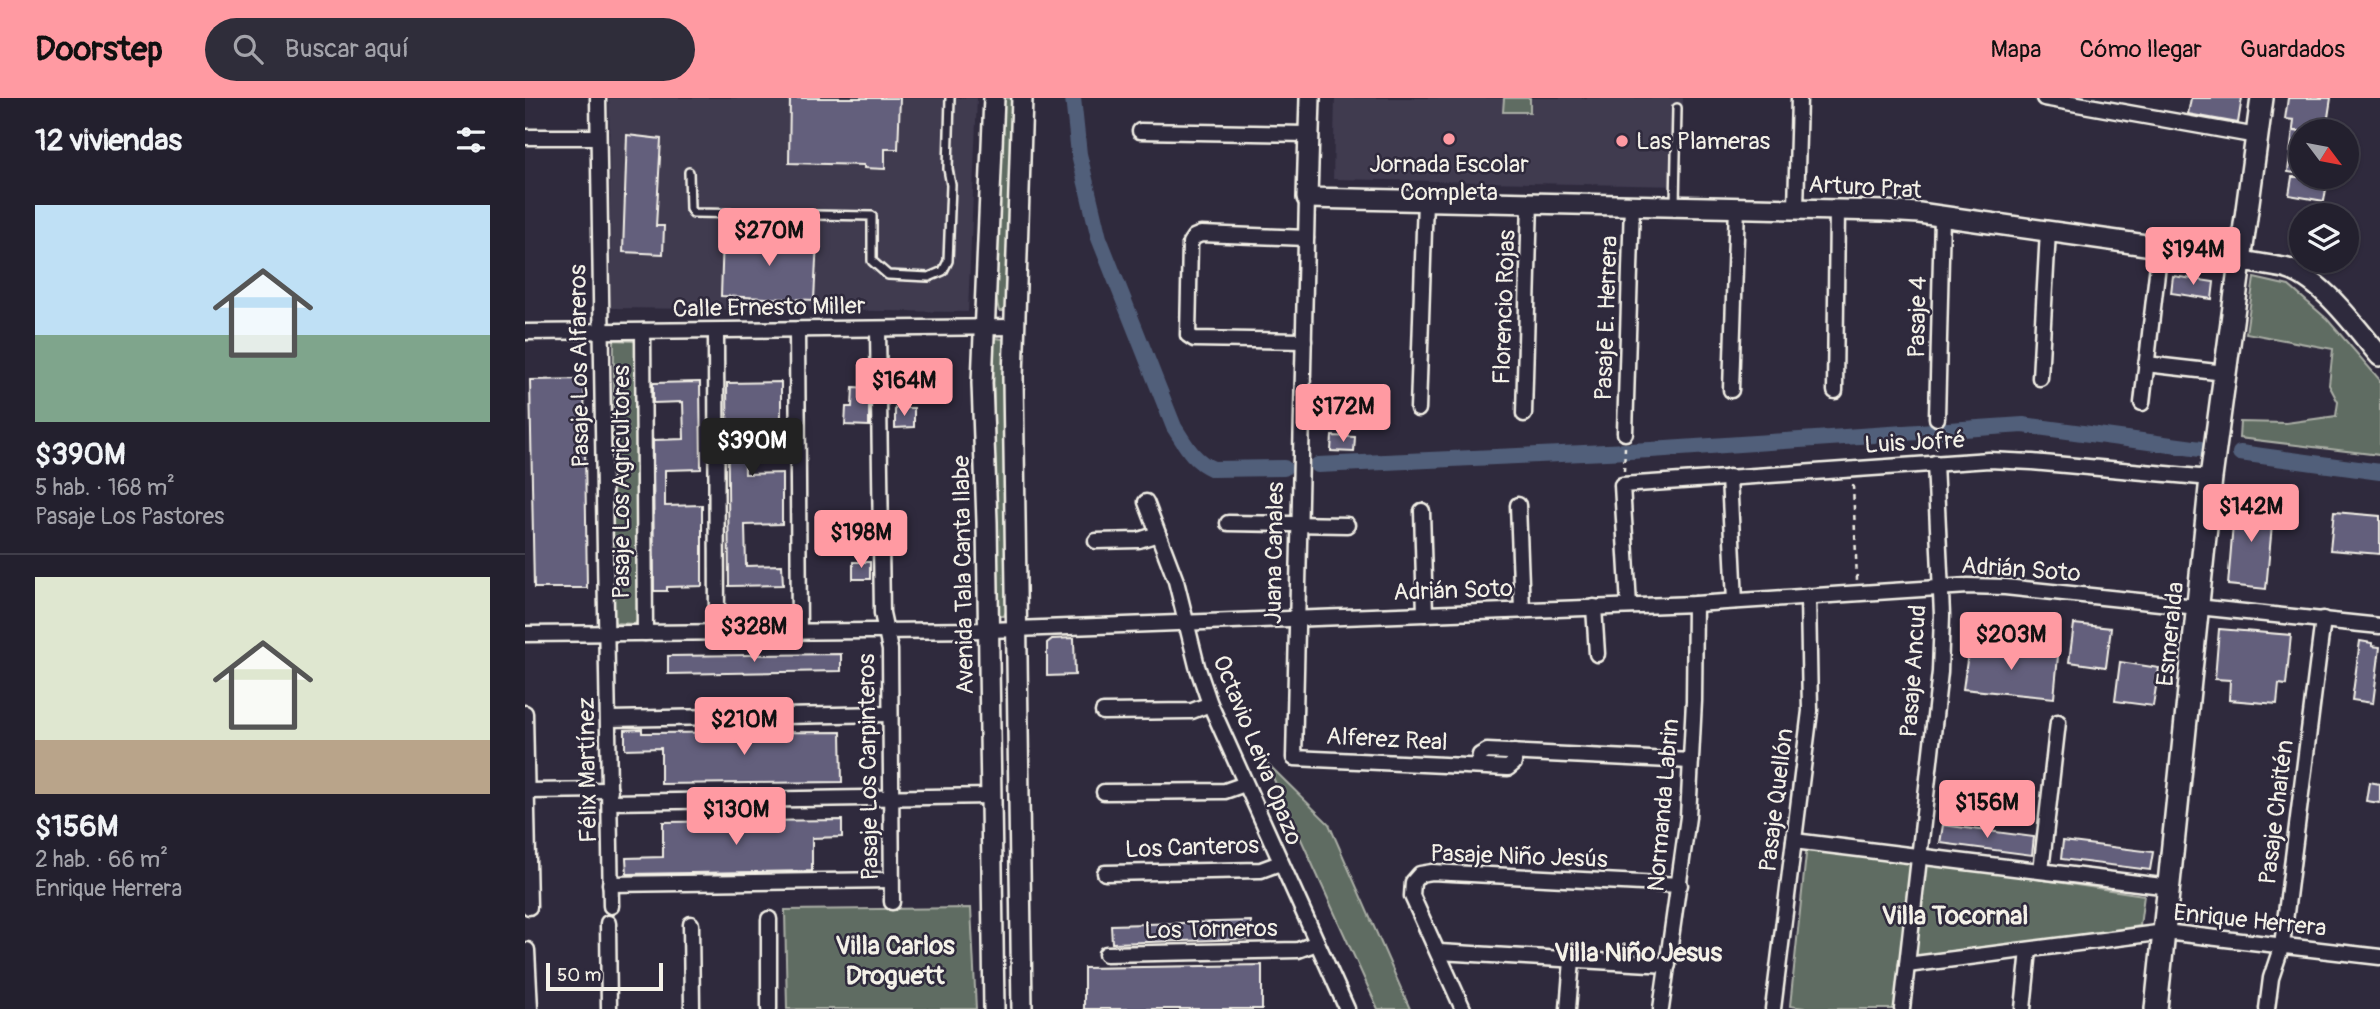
<!DOCTYPE html>
<html lang="es">
<head>
<meta charset="utf-8">
<style>
  :root { --surface:#23202e; --page:#2f2d3a; --text:#f1f3f6; --muted:#a3a3aa; --line:#403e4a; --accent:#ff9aa2 }
  body { margin:0; font-family:Pangolin,sans-serif; background:var(--page); color:var(--text); height:100vh; display:flex; flex-direction:column; font-size:26px; white-space:nowrap }
  * { box-sizing:border-box; margin:0 }
  p { font-size:23px; color:var(--muted) }
  .icon { flex:none; width:38px; height:38px; fill:none; stroke:currentColor; stroke-width:2; stroke-linecap:round; stroke-linejoin:round }
  .map { position:relative; flex:1; overflow:hidden }
  .panel { display:flex; flex-direction:column; background:var(--surface); width:525px }
  .panel>* { flex:none }
  .needle { width:46px; rotate:122deg }
  .buttons { position:absolute; left:1764px; top:21px; display:grid; gap:14px }
  .buttons a { display:grid; place-items:center; width:70px; height:70px; border-radius:50%; background:var(--surface); box-shadow:0 2px 5px #0004,0 0 0 2px var(--line); font-size:35px }
  .scale { position:absolute; left:21px; bottom:18px; width:117px; box-sizing:border-box; padding-left:7px; border:4px solid #f4f1e8; border-top:0; font-size:19px; line-height:24px; white-space:nowrap; color:#f4f1e8; -webkit-text-stroke:5px #2f2a3d; paint-order:stroke }
  .price { position:absolute; translate:-50% -60px; padding:0 16px; border-radius:7px; background:var(--accent); color:#111; font-size:23px; line-height:46px; filter:drop-shadow(0 2px 4px #0008) }
  .price::after { content:''; position:absolute; left:50%; top:42px; width:21px; height:16px; margin-left:-10px; background:inherit; clip-path:polygon(0 0,100% 0,50% 100%) }
  .price.current { background:#222; color:#fff }
  ul { padding:0; list-style:none }
  li { display:grid; align-content:center; gap:14px; height:371px; padding:0 35px }
  li+li { border-top:2px solid var(--line) }
  li span { display:grid; place-items:center; height:217px; border-radius:0px; color:#555 }
  li>.icon { margin-inline-start:auto }
  span .icon { width:126px; height:126px; fill:#fffc; stroke-width:1 }
  li b { font-size:30px }
  h2 { display:flex; justify-content:space-between; align-items:center; height:84px; padding:0 35px; font-size:30px }
  header { display:flex; align-items:center; gap:42px; box-sizing:border-box; height:98px; padding:0 35px; background:var(--accent); color:#111 }
  header strong { font-size:33px }
  nav { display:flex; gap:38px; margin-inline-start:auto; font-size:24px }
  .search { width:490px; height:63px; background:var(--page); display:flex; align-items:center; gap:18px; box-sizing:border-box; padding:0 24px; border-radius:38px; color:var(--muted); font-size:26px }
  main { display:flex; flex:1; min-height:0 }
  .map>svg:first-child { display:block }
</style>
</head>
<body>
<header>
<strong>Doorstep</strong>
<div class="search"><svg class="icon" aria-label="search" viewBox="0 0 24 24"><circle cx="10" cy="10" r="6"/><path d="M15 15l6 6"/></svg>Buscar aquí</div>
<nav><a>Mapa</a><a>Cómo llegar</a><a>Guardados</a></nav>
</header>
<main>
<section class="panel">
<h2>12 viviendas<svg class="icon" aria-label="filters" viewBox="0 0 24 24"><path d="M4 7h16M4 17h16"/><circle cx="9" cy="7" r="2"/><circle cx="15" cy="17" r="2"/></svg></h2>
<ul>
<li><span style="background:linear-gradient(#bfe0f5 60%,#7fa58c 0)"><svg class="icon" aria-label="home" viewBox="0 0 24 24"><path d="M3 11l9-7 9 7M6 9v11h12V9"/></svg></span><div><b>$390M</b><p>5 hab. · 168 m²</p><p>Pasaje Los Pastores</p></div></li>
<li><span style="background:linear-gradient(#dfe7d0 75%,#b9a48a 0)"><svg class="icon" aria-label="home" viewBox="0 0 24 24"><path d="M3 11l9-7 9 7M6 9v11h12V9"/></svg></span><div><b>$156M</b><p>2 hab. · 66 m²</p><p>Enrique Herrera</p></div></li>
</ul>
</section>
<div class="map">
<svg width="1855" height="911" viewBox="0 0 1855 911">
  <rect width="100%" height="100%" fill="#2f2a3d"/>
  <filter id="ink" filterUnits="userSpaceOnUse"><feTurbulence type="fractalNoise" baseFrequency=".0143" numOctaves="2"/><feDisplacementMap in="SourceGraphic" scale="14" xChannelSelector="R" yChannelSelector="G"/><feConvolveMatrix kernelMatrix="1 2 1 2 8 2 1 2 1" color-interpolation-filters="sRGB"/></filter>
  <g filter="url(#ink)">
    <g fill="#3f3a50">
      <path d="M84,0H452L443,214L86,210Z"/>
      <path d="M810,0H1158L1156,88L808,81Z"/>
    </g>
    <g fill="#5f6c62" stroke="#aaaea5" stroke-width="2">
      <path d="M478,0H491L482,213H474L471,200Z"/>
      <path d="M979,0H1005V14H978Z"/>
      <path d="M1729,180L1764,188L1802,221L1855,282V357L1714,340L1715,324L1761,325L1811,318L1813,304L1804,287L1808,251L1721,235Z"/>
      <path d="M470,240L478,241L480,246L482,511L479,518H475L472,513L468,246Z"/>
      <path d="M89,242L109,243L112,248L114,519L110,526L91,525L87,521Z"/>
      <path d="M741,664L804,726L885,911H853Z"/>
      <path d="M1282,747L1619,797L1615,828L1377,865L1371,911H1287L1265,908Z"/>
      <path d="M446,810L451,911H262L260,812Z"/>
    </g>
    <g fill="none" stroke-linecap="round" stroke-linejoin="round">
      <g stroke="#515f7a" stroke-width="16">
        <path d="M548,0L554,56L574,140L649,329C660,346 668,363 688,371L759,370"/>
        <path d="M1715,355L1855,374"/>
        <path d="M793,367L1126,352L1498,327L1676,351"/>
      </g>
    </g>
    <g fill="#635e7c" stroke="#f4f1e8" stroke-width="2">
      <path d="M265,0H375L373,51H360V71L339,70V67L264,65Z"/>
      <path d="M1666,0H1717L1713,25L1663,16Z"/>
      <path d="M1763,0H1806L1802,26L1795,25L1794,33H1769L1776,34V76L1763,74L1769,22L1760,21Z"/>
      <path d="M102,37L136,41L131,128H139L138,156L98,154Z"/>
      <path d="M1767,79H1796L1795,84L1802,85L1799,103L1764,97Z"/>
      <path d="M198,139L292,142L289,202L196,198Z"/>
      <path d="M1648,178L1689,184L1687,201L1646,195Z"/>
      <path d="M59,281L62,490H9L5,282Z"/>
      <path d="M175,284L176,371L140,372V408L177,407V488L142,489V493H129L128,342L159,341L158,304L128,305V285Z"/>
      <path d="M256,284V334L219,335L220,376L257,375V426L220,427L221,468L257,467L258,487L204,488L202,285Z"/>
      <path d="M328,289L344,290V328L320,327L321,309H327Z"/>
      <path d="M370,310H389V329L370,330Z"/>
      <path d="M807,338L830,339L829,354L806,353Z"/>
      <path d="M1710,402L1749,406L1741,491L1703,487Z"/>
      <path d="M1809,414L1855,418V456L1805,452Z"/>
      <rect x="328" y="464" width="17" height="17"/>
      <path d="M1549,526L1586,530L1581,569L1544,564Z"/>
      <path d="M1694,531L1766,537L1761,587L1754,586L1752,606L1704,602L1705,582L1690,581Z"/>
      <path d="M549,540L550,577L522,578V545L527,541Z"/>
      <path d="M1835,543L1847,545V548L1855,549L1848,605L1827,602Z"/>
      <path d="M1444,548L1533,558L1529,600L1438,591Z"/>
      <path d="M316,556V573L143,576V558Z"/>
      <path d="M1595,564L1634,570L1628,608L1590,603Z"/>
      <path d="M117,631V635L316,634L317,684L136,686V650L100,651V632Z"/>
      <path d="M1844,684L1855,686V705L1841,703Z"/>
      <path d="M317,722V739L287,740V773L102,776L101,760L138,759V724Z"/>
      <path d="M1418,727L1509,739L1507,757L1415,745Z"/>
      <path d="M1538,743L1628,754L1625,772L1536,761Z"/>
      <path d="M726,823V841L587,845L586,827Z"/>
      <path d="M737,867V911H559V870Z"/>
    </g>
    <g fill="none" stroke-linecap="round" stroke-linejoin="round">
      <defs>
        <g id="service">
          <path d="M164,74L165,111L168,115L347,118V163L363,177L404,179L418,173L423,163L426,87L423,71L425,0"/>
          <path d="M1150,106L1152,10"/>
        </g>
        <g id="minor">
          <path d="M73,0C75,269 83,539 86,808"/>
          <path d="M1519,0L1732,38"/>
          <path d="M615,33L784,36"/>
          <path d="M0,39H73"/>
          <path d="M782,100L769,660L983,670L989,665V654"/>
          <path d="M1271,110L1274,0"/>
          <path d="M353,231L357,515L365,552L367,804"/>
          <path d="M272,232L274,534"/>
          <path d="M118,233L120,535"/>
          <path d="M191,233L192,535"/>
          <path d="M0,234L489,229"/>
          <path d="M779,243L669,241L663,237L665,145L669,139L676,136L781,140"/>
          <path d="M1621,266L1700,275"/>
          <path d="M1515,280L1523,133"/>
          <path d="M1206,292L1212,108"/>
          <path d="M1310,293L1312,111"/>
          <path d="M1617,305L1635,149"/>
          <path d="M893,311L900,102"/>
          <path d="M999,316L1005,103"/>
          <path d="M1412,320L1417,119"/>
          <path d="M1100,335L1107,106"/>
          <path d="M1204,379L1210,503"/>
          <path d="M621,404L651,483L672,568L685,606L822,911"/>
          <path d="M993,407L997,512"/>
          <path d="M897,413L900,516"/>
          <path d="M703,425L822,427"/>
          <path d="M571,443L614,442L633,436"/>
          <path d="M1104,508L1097,387L1464,362L1507,364L1686,380"/>
          <path d="M1069,509L1072,556"/>
          <path d="M0,536L464,532L1170,506L1443,488L1480,489L1855,528"/>
          <path d="M578,614L667,613L685,606"/>
          <path d="M0,615L4,809"/>
          <path d="M84,621L365,616"/>
          <path d="M953,668L955,657L962,653L1166,663"/>
          <path d="M2,693L85,692"/>
          <path d="M579,694L700,693L720,686"/>
          <path d="M85,704L467,698"/>
          <path d="M1269,743L1645,789"/>
          <path d="M1516,773L1533,624"/>
          <path d="M580,775L736,772L755,765"/>
          <path d="M85,786L366,782"/>
          <path d="M83,825L84,911"/>
          <path d="M166,826L167,911"/>
          <path d="M2,852L5,911"/>
          <path d="M914,854L1143,867"/>
          <path d="M581,856L773,852L792,845"/>
          <path d="M1382,867L1640,834L1855,859"/>
          <path d="M244,911V821"/>
          <path d="M938,911L887,798L888,784L895,776L907,774L1155,787"/>
          <path d="M1043,911L1047,862"/>
          <path d="M1136,911L1163,719L1169,603L1170,506"/>
          <path d="M1248,911L1285,613L1283,498"/>
          <path d="M1377,911L1415,574L1417,517L1410,365"/>
          <path d="M1498,911L1504,852"/>
          <path d="M1742,911L1746,880L1757,847L1798,521"/>
        </g>
        <g id="tertiary">
          <path d="M497,0L488,280L497,911"/>
          <path d="M785,0L782,100L1359,113L1394,115L1635,149L1759,170C1795,178 1831,230 1855,258"/>
          <path d="M469,911L462,424L457,285L469,0"/>
        </g>
        <path id="secondary" d="M1631,911L1686,380L1737,0"/>
      </defs>
      <use href="#service" stroke="#f4f1e8" stroke-width="12"/>
      <use href="#minor" stroke="#f4f1e8" stroke-width="19"/>
      <use href="#tertiary" stroke="#f4f1e8" stroke-width="24"/>
      <use href="#secondary" stroke="#f4f1e8" stroke-width="26"/>
      <g stroke="#f4f1e8" stroke-width="2.5" stroke-dasharray="5 5" stroke-linecap="butt">
        <path d="M1411,351L1412,334"/>
        <path d="M1099,373L1100,349"/>
        <path d="M1328,387L1332,482"/>
      </g>
      <use href="#service" stroke="#2f2a3d" stroke-width="7"/>
      <use href="#minor" stroke="#2f2a3d" stroke-width="14"/>
      <use href="#tertiary" stroke="#2f2a3d" stroke-width="19"/>
      <use href="#secondary" stroke="#2f2a3d" stroke-width="21"/>
    </g>
  </g>
  <g fill="#ff9aa2" stroke="#2f2a3d" stroke-width="2.5">
    <circle cx="924" cy="41" r="7"/>
    <circle cx="1097" cy="43" r="7"/>
  </g>
  <g text-anchor="middle" stroke-width="5" stroke-linejoin="round" paint-order="stroke">
    <g font-size="24" fill="#f4f1e8" stroke="#2f2a3d" text-anchor="start">
      <text x="1111" y="51">Las Plameras</text>
      <text x="924" y="74" text-anchor="middle">Jornada Escolar<tspan x="924" dy="28">Completa</tspan></text>
    </g>
    <g font-size="24" fill="#f4f1e8" stroke="#2f2a3d">
      <text transform="translate(1340 89) rotate(3)" y="8">Arturo Prat</text>
      <text transform="translate(244 209) rotate(-1)" y="8">Calle Ernesto Miller</text>
      <text transform="translate(979 209) rotate(-88)" y="8">Florencio Rojas</text>
      <text transform="translate(1392 219) rotate(-89)" y="8">Pasaje 4</text>
      <text transform="translate(1081 220) rotate(-88)" y="8">Pasaje E. Herrera</text>
      <text transform="translate(54 268) rotate(-91)" y="8">Pasaje Los Alfareros</text>
      <text transform="translate(1390 344) rotate(-3)" y="8">Luis Jofré</text>
      <text transform="translate(96 384) rotate(-90)" y="8">Pasaje Los Agricultores</text>
      <text transform="translate(749 455) rotate(-89)" y="8">Juana Canales</text>
      <text transform="translate(1496 471) rotate(4)" y="8">Adrián Soto</text>
      <text transform="translate(438 477) rotate(-91)" y="8">Avenida Tala Canta Ilabe</text>
      <text transform="translate(928 492) rotate(-2)" y="8">Adrián Soto</text>
      <text transform="translate(1645 536) rotate(-84)" y="8">Esmeralda</text>
      <text transform="translate(1388 573) rotate(-86)" y="8">Pasaje Ancud</text>
      <text transform="translate(862 641) rotate(3)" y="8">Alferez Real</text>
      <text transform="translate(733 652) rotate(68)" y="8">Octavio Leiva Opazo</text>
      <text transform="translate(343 669) rotate(-91)" y="8">Pasaje Los Carpinteros</text>
      <text transform="translate(62 672) rotate(-91)" y="8">Félix Martínez</text>
      <text transform="translate(1251 702) rotate(-83)" y="8">Pasaje Quellón</text>
      <text transform="translate(1138 707) rotate(-85)" y="8">Normanda Labrin</text>
      <text transform="translate(1751 714) rotate(-83)" y="8">Pasaje Chaitén</text>
      <text transform="translate(667 749) rotate(-2)" y="8">Los Canteros</text>
      <text transform="translate(994 758) rotate(2)" y="8">Pasaje Niño Jesús</text>
      <text transform="translate(1725 822) rotate(6)" y="8">Enrique Herrera</text>
      <text transform="translate(686 831) rotate(-1)" y="8">Los Torneros</text>
    </g>
    <g font-size="26" font-weight="bold" fill="#f4f1e8" stroke="#2f2a3d">
      <text x="1430" y="826">Villa Tocornal</text>
      <text x="370" y="856">Villa Carlos<tspan x="370" dy="30">Droguett</tspan></text>
      <text x="1113" y="863">Villa Niño Jesus</text>
    </g>
  </g>
</svg>
<div class="buttons">
<a><svg class="needle" viewBox="-14 -14 28 28"><path d="M0-13l5 13h-10z" fill="#e53935"/><path d="M0 13l5-13h-10z" fill="#a3a3aa"/></svg></a>
<a><svg class="icon" aria-label="layers" viewBox="0 0 24 24"><path d="M12 4l9 5-9 5-9-5zM3 14l9 5 9-5"/></svg></a>
</div>
<div class="scale">50 m</div>
<b class="price" style="left:244px;top:170px">$270M</b>
<b class="price" style="left:1668px;top:189px">$194M</b>
<b class="price" style="left:379px;top:320px">$164M</b>
<b class="price" style="left:818px;top:346px">$172M</b>
<b class="price current" style="left:227px;top:380px">$390M</b>
<b class="price" style="left:1726px;top:446px">$142M</b>
<b class="price" style="left:336px;top:472px">$198M</b>
<b class="price" style="left:229px;top:566px">$328M</b>
<b class="price" style="left:1486px;top:574px">$203M</b>
<b class="price" style="left:219px;top:659px">$210M</b>
<b class="price" style="left:1462px;top:742px">$156M</b>
<b class="price" style="left:211px;top:749px">$130M</b>
</div>
</main>
</body>
</html>
